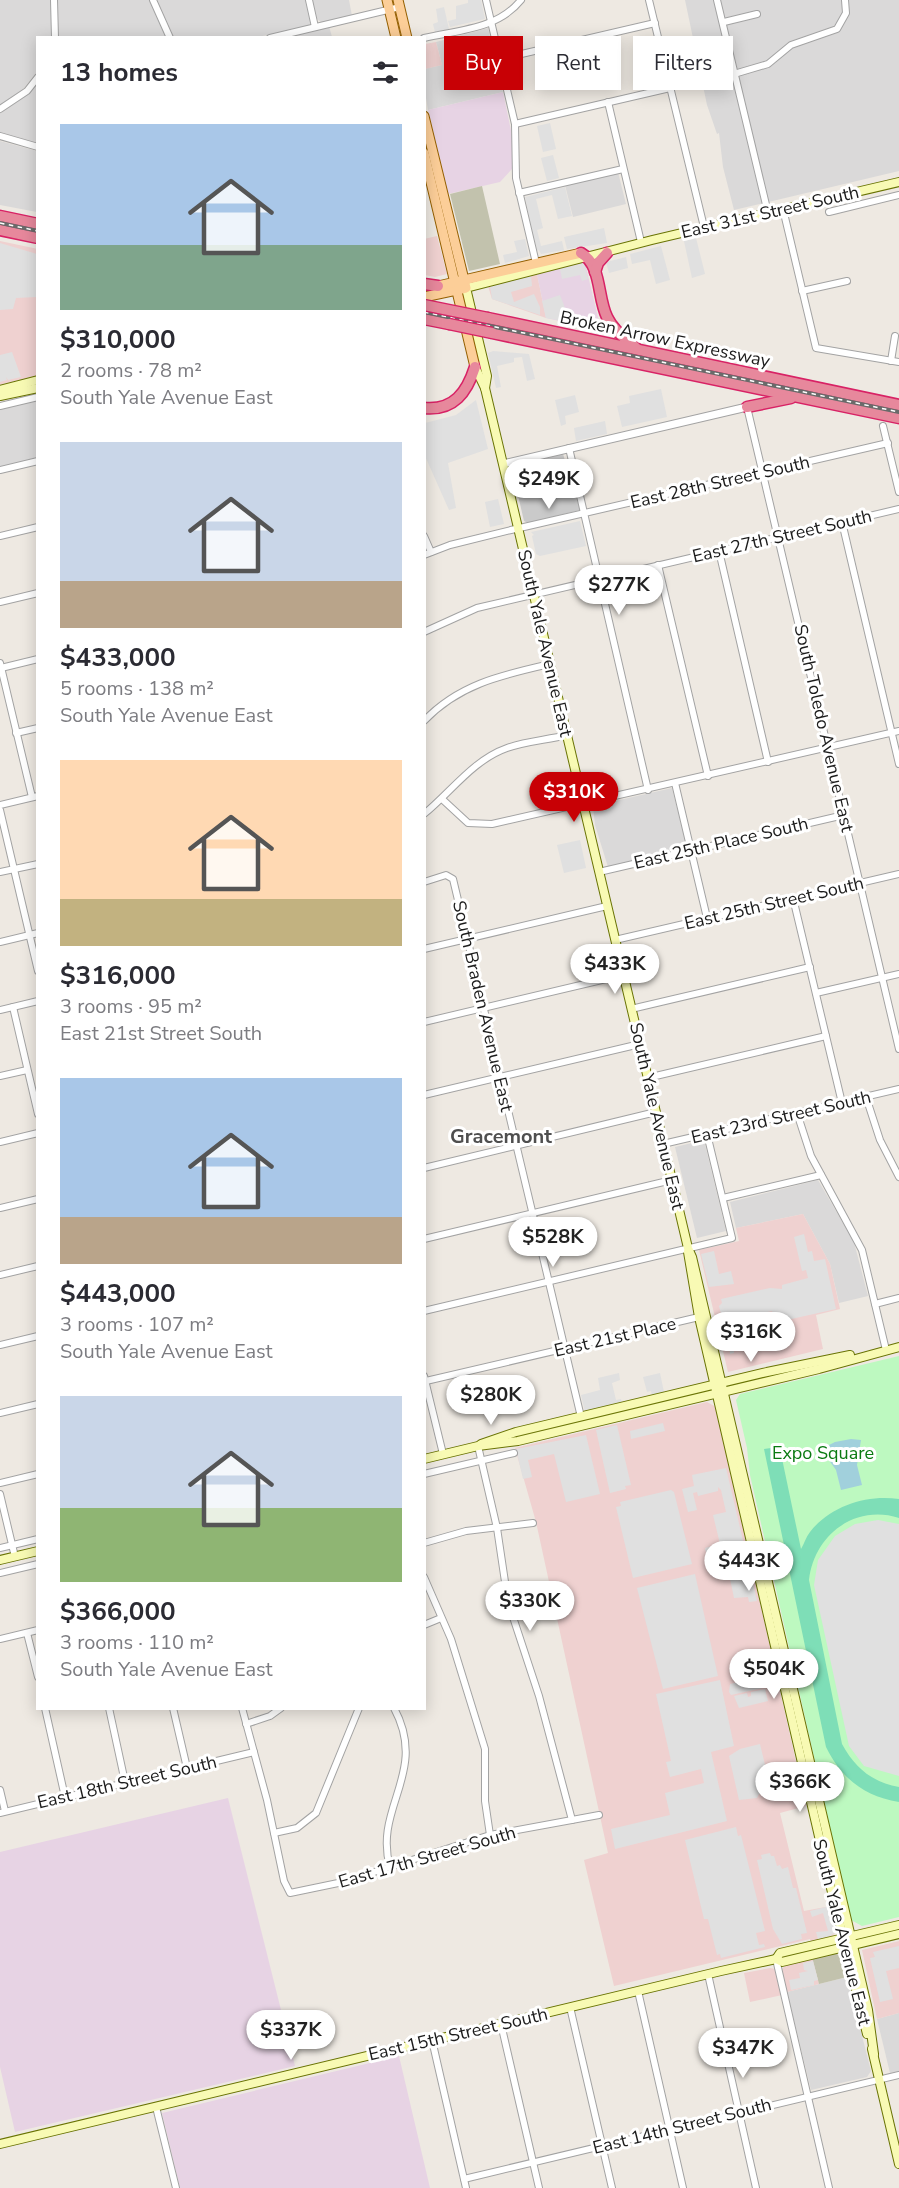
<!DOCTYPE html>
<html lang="en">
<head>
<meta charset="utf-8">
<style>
  :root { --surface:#fff; --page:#f2f2f3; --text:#2b2b33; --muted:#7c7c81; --accent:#c80005 }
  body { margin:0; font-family:"Nunito Sans",sans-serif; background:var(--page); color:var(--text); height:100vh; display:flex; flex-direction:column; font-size:22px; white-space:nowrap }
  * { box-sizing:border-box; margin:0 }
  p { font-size:20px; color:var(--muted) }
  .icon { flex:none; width:33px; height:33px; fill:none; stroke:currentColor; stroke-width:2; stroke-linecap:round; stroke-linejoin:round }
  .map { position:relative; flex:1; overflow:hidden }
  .details { position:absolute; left:36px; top:36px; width:390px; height:1674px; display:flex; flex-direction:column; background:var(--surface); border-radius:0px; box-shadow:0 3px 15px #0003 }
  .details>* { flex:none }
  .banner { position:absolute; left:444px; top:36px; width:364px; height:54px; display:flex; gap:12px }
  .price { position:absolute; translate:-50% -51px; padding:0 14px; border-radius:21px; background:#fff; color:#222; font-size:20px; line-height:39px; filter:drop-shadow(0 2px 3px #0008) }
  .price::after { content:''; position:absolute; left:50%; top:36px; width:18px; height:14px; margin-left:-9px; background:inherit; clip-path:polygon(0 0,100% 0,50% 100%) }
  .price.active { background:var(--accent); color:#fff }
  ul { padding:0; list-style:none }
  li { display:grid; align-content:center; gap:12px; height:318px; padding:0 24px }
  li span { display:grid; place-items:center; height:186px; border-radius:0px; color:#555 }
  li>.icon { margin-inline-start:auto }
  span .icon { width:108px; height:108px; fill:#fffc; stroke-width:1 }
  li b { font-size:26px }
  h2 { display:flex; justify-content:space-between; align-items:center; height:72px; padding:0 24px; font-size:26px }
  .pill { padding:0 21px; border-radius:0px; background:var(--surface); box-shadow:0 3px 15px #0003; font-size:21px; line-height:54px }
  .pill.active { background:var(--accent); color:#fff }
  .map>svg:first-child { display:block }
</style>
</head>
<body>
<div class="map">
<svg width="899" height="2188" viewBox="0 0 899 2188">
  <rect width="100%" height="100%" fill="#eee9e2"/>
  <g fill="#dad9d9">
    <path d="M0,0H51L53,22L51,37L38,38L37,72L19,94L0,106Z"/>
    <path d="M57,0H150L167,37H58Z"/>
    <path d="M155,0H306L311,21L309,26L258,37H173Z"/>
    <path d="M312,0H349L352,16L322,23L316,18Z"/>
    <path d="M685,0H899V171L734,210L723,167L719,133L717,134L707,105Z"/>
    <path d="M329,26L332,37L283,38Z"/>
    <path d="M488,28L503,92L428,110L425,92L424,69L442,65L436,42Z"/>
    <path d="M37,81V145L0,133V113L28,94Z"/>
    <path d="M0,141L37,151V212L0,205Z"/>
    <path d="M618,172L626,204L573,217L565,185Z"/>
    <path d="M37,400V458L0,467V408Z"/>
    <path d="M672,788L687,848L608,867L595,825L593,806Z"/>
    <path d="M704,1140L726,1231L697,1238L675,1147Z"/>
    <path d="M818,1180L854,1242L868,1296L839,1303L830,1264L803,1214L736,1228L730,1202Z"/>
    <path d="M847,1977L871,2071L867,2077L811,2090L787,1992Z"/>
    <path d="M899,2013V2071L890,2073L877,2019Z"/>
  </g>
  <g fill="#efd1d0">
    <path d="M436,42L442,65L425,69V44Z"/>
    <path d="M437,236L447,274L435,277L425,275L424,239Z"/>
    <path d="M0,241L38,249L37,376L0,385Z"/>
    <path d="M537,274L546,318L492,299L488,286Z"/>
    <path d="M803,1214L830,1264L840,1309L816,1315L823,1349L728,1372L699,1250L739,1241L736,1228Z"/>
    <path d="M707,1402L716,1407L806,1806L780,1813L804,1911L831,1906L836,1932L832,1936L811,1942L810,1939L614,1986L584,1860L608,1853L536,1522L515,1448Z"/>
    <path d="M899,1941V2013L877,2019L862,1950Z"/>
    <path d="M812,1957L819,1984L787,1992L782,1969L787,1964Z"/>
    <path d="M770,1968L776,1969L782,1995L750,2002L744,1973Z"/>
  </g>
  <g fill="#e7d3e4">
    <path d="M503,92L514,145L512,169L500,182L448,194L428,110Z"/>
    <path d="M583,261L585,263L601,330L546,318L537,274Z"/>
    <path d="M228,1798L295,2066L15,2132L0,2067V1852Z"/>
    <path d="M399,2056L430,2188H180L162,2113Z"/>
  </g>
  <path fill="#cacaca" d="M563,454L580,510L528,523L524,521L513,474L514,466Z"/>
  <g fill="#c2c2ad">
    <path d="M482,186L500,264L469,271L450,194Z"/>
    <path d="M835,1953L842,1957L847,1977L819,1984L812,1957Z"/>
  </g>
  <path fill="#bdf9c0" d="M899,1356V1917L862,1926L851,1920L750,1475L747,1448L736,1400L740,1394Z"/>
  <path fill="#7edeb7" d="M771,1448L772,1451L780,1449L801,1549C804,1544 806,1537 810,1532C830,1506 867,1494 899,1499V1518C855,1504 814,1535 809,1580L842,1744C855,1768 872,1782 899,1787V1802C864,1796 842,1779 826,1747L764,1449Z"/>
  <g fill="#e0e0e0">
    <path d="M468,0H481L485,19L450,27L448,21L456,19V6L468,3Z"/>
    <path d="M444,7L449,29L435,32L433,24L438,22L436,9Z"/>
    <path d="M550,123L556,149L543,152L537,126Z"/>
    <path d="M553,155L559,178L547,181L541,158Z"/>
    <path d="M565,187L572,216L558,219L552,195L536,199L543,228L537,230L541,246L562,241L564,250L541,254L539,250L536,251L525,197Z"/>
    <path d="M604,228L607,243L567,249L564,237Z"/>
    <path d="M696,238L705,274L692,278L684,241Z"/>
    <path d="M525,239L529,256L505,263L503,255L517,252L514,241Z"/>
    <path d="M0,243L37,254V297L16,298L13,309L0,310Z"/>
    <path d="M661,246L670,280L656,284L650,260L632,264L630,254Z"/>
    <path d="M626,257L628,268L609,273L606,262Z"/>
    <path d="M584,263L588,279L582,281L580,275L562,279L560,269Z"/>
    <path d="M531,276L532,286L511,292L514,302L534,294L540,307V315L492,299L490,286Z"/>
    <path d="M560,295L564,305L568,322L546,318L542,301Z"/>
    <path d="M493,351L529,354L535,379L527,381L522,357L514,358V362L497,366L501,387L496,388L488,353Z"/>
    <path d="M12,352L21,377L8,380L6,377L7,380L0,382V355Z"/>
    <path d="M661,389L667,417L622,427L617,406L630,403L629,396Z"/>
    <path d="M575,395L579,412L565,416L566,424L561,426L555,400Z"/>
    <path d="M476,400L488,449L448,463L456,508L449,510L425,456V423L456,415Z"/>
    <path d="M605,421L607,434L576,441L574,428Z"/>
    <path d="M498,499L504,524L490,527L485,502Z"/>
    <path d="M580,521L586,546L540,556L536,554L532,536L534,535L531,532Z"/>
    <path d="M580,840L586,868L564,873L557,845Z"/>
    <path d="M804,1234L808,1252L812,1251L814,1261L825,1259L836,1309L778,1322L776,1312L773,1315L772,1311L723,1322L719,1306L722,1303L721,1299L770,1288L782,1289V1285L808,1278L806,1270L802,1271L794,1237Z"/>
    <path d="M714,1251L719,1274L731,1271L734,1284L709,1287L701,1254Z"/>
    <path d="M753,1322L758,1345L734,1350V1353L730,1354L729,1341H726L724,1332L728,1330V1328Z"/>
    <path d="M619,1373L620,1380L612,1383L616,1400L621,1399L622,1405L585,1412L581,1395L600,1390L598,1378Z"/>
    <path d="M660,1373L664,1392L652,1395L651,1391L647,1392L643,1377Z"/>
    <path d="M663,1423L665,1431L631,1439L630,1431Z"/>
    <path d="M617,1425L631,1485L625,1486L626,1489L610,1493L596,1430Z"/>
    <path d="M586,1435L600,1494L566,1502L554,1454L528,1460L532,1477L523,1479L516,1449Z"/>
    <path d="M726,1468L745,1549L741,1550L742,1554L708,1562L705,1548L720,1544L713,1515L726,1512L721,1490L718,1487V1491L698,1496L697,1492L693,1493L697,1510L688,1512L682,1489L694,1486L692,1475Z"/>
    <path d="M671,1490L674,1492L692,1564L633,1578L616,1507L621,1506L620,1502Z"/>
    <path d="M878,1520L899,1524V1776L864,1766L849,1746L814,1585L818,1560L835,1536L855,1524Z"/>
    <path d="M749,1565L757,1601L749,1602L748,1597L734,1598L728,1569Z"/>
    <path d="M695,1574L718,1676L663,1689L637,1588Z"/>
    <path d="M767,1675L768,1687L731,1695L729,1692L730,1684Z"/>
    <path d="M720,1680L734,1746L711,1752L727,1821L615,1849L611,1829L670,1815L665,1793L704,1783L701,1769L670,1777L666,1762L671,1761L656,1694Z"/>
    <path d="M765,1689L768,1701L739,1708L734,1696L747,1693L748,1697L751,1696V1692Z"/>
    <path d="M760,1744L766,1769L792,1763L794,1775H798L803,1797L801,1800L795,1802L790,1787L789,1791L767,1796L765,1793L759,1794L757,1798L739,1800L729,1756L740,1749Z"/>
    <path d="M736,1827L738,1836L741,1835L765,1931L756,1933L759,1945L764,1944L765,1947L721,1958L720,1954L717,1955L708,1919H704L685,1840Z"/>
    <path d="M770,1853L771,1856H774L777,1866L780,1865L782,1869L788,1867L793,1888H796L807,1933L801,1934L802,1939L782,1944L773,1929L757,1860L762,1859L761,1855Z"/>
    <path d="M830,1906L836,1932L830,1936L818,1939L816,1932L828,1931L823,1913L812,1917L810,1911Z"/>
    <path d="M899,1946V1968L886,1971L893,1999L880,2002L870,1958L875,1957L873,1952Z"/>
    <path d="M813,1961L818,1980L814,1981V1985L791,1990L789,1980L800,1978L799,1973L808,1971L804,1970L803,1963Z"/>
  </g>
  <path fill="#a1d0dc" d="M851,1439L861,1440L857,1465L862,1485L841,1490L836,1470L821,1449L835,1442Z"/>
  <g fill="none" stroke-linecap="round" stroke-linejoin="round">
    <defs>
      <g id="minor">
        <path d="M54,0L55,38"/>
        <path d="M153,0L170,38"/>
        <path d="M309,0L315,27"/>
        <path d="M486,0L515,124L516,178L536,263"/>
        <path d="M649,0L704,227"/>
        <path d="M717,0L768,213"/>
        <path d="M724,22L757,14"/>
        <path d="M270,38L400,7"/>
        <path d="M424,38C459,30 498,29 521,0"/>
        <path d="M500,59L655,23"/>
        <path d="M734,74L768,64L791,45L837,29L846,13L845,0"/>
        <path d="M608,102L641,242"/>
        <path d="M0,109L27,91L38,77"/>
        <path d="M515,124L670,88"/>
        <path d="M0,136L38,147"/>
        <path d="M519,193L623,169"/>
        <path d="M783,209L816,348L899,362"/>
        <path d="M829,212L899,195"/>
        <path d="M802,291L847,281"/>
        <path d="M891,361L895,336"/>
        <path d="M0,406L38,397"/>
        <path d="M747,407L899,1049"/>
        <path d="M883,426L899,492"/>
        <path d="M569,448L648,790"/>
        <path d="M0,470L38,461"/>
        <path d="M842,522L899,764"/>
        <path d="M0,536L38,527"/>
        <path d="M424,536L431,552"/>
        <path d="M719,551L768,762"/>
        <path d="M424,555L450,545L511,530L888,443"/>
        <path d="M658,565L708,776"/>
        <path d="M0,602L38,593"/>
        <path d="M424,632L477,608L899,509"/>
        <path d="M0,663L32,797"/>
        <path d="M1,668L38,659"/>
        <path d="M424,721C459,684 502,675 550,664"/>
        <path d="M16,733L38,728"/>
        <path d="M675,783L707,918"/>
        <path d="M442,799L468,823L492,824L899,731"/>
        <path d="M0,805L38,796"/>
        <path d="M0,810L38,971"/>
        <path d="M424,814C451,792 473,760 507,748C526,741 547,740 567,735"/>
        <path d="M0,872L38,864"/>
        <path d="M599,872L844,815"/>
        <path d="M424,882L446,875L453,879L581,1417"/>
        <path d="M793,898L842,1103"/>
        <path d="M615,940L899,874"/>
        <path d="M0,942L38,933"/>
        <path d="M424,949L607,906"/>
        <path d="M816,993L899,974"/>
        <path d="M13,1007L38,1114"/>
        <path d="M631,1009L810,967"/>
        <path d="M0,1010L38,1001"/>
        <path d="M424,1022L623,975"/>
        <path d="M0,1076L27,1070"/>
        <path d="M647,1078L826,1036"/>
        <path d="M424,1095L640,1044"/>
        <path d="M866,1097L880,1140L899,1177"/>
        <path d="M797,1113L811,1156L862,1250L886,1350"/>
        <path d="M0,1142L38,1133"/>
        <path d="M663,1144L899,1089"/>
        <path d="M424,1168L656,1112"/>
        <path d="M723,1198L821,1175"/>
        <path d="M0,1208L38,1199"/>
        <path d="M424,1239L672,1180"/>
        <path d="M0,1275L38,1266"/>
        <path d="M875,1304L899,1298"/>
        <path d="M424,1311L732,1238L707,1134"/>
        <path d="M0,1345L38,1336"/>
        <path d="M424,1376L443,1454"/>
        <path d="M426,1381L699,1317"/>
        <path d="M0,1413L38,1404"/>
        <path d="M478,1446L497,1528L508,1602L539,1696L572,1820"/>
        <path d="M424,1474L514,1453"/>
        <path d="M0,1483L38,1474"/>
        <path d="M0,1494L15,1557"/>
        <path d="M424,1543L466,1531L533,1523"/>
        <path d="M0,1548L38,1539"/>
        <path d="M0,1573L38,1564"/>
        <path d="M424,1577L451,1639L485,1749V1801L490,1835"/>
        <path d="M424,1625L441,1618"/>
        <path d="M27,1633L38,1677"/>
        <path d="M0,1639L38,1630"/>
        <path d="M45,1708L65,1797"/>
        <path d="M109,1708L125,1782"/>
        <path d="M173,1708L187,1768"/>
        <path d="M242,1708L267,1800L284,1881L290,1893L343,1882L490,1835L599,1815"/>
        <path d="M246,1724L270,1716L281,1708"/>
        <path d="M0,1790L5,1811"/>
        <path d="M0,1813L254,1752"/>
        <path d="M274,1833L297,1828L316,1813L359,1708"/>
        <path d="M390,1867C373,1807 429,1773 394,1708"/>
        <path d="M776,1959L829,2188"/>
        <path d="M708,1974L756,2188"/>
        <path d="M638,1991L683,2188"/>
        <path d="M570,2007L612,2188"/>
        <path d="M501,2024L539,2188"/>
        <path d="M432,2040L466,2188"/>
        <path d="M156,2107L176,2188"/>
        <path d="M464,2179L899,2075"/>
      </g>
      <path id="tertiary" d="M503,464L747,407"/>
      <g id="secondary">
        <path d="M475,367L485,388L688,1248L692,1257L868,2010L874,2054"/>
        <path d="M485,388L487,376L466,288L652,240L899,182"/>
        <path d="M0,390L38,380"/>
        <path d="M0,396L38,388"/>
        <path d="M688,1252L699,1317L830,1884L867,2034"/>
        <path d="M481,1444L516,1432L767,1372L850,1355"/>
        <path d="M424,1459L478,1446L518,1441L819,1369L899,1347"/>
        <path d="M0,1560L38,1551"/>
        <path d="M776,1959L780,1953L899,1925"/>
        <path d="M872,2049L899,2164"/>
        <path d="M0,2144L721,1971L776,1959L782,1962L899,1934"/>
      </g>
      <g id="primary">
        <path d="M387,0L396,38"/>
        <path d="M398,0L407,38"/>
        <path d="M424,116L466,288L424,297"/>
        <path d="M424,153L475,367"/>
        <path d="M438,286L581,253"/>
      </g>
      <g id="motorway">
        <path d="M0,216L38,224"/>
        <path d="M0,230L38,238"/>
        <path d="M581,253C602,265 597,297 607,317C613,330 625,338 636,348"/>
        <path d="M595,272L598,263L607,253"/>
        <path d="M424,284L438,286"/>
        <path d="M488,318L899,405"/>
        <path d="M424,319L449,324"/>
        <path d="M492,333L899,418"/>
        <path d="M747,407L791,398"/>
        <path d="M424,408C454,411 467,392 475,367"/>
      </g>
    </defs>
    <use href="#minor" stroke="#a3a3a3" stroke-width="8"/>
    <use href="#tertiary" stroke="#a3a3a3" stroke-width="9"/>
    <use href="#secondary" stroke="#697304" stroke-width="10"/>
    <use href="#primary" stroke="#945f00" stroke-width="11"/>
    <use href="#motorway" stroke="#d82265" stroke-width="13"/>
    <use href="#minor" stroke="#fff" stroke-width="6"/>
    <use href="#tertiary" stroke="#fff" stroke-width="7"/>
    <use href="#secondary" stroke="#f8fab4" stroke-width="8"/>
    <use href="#primary" stroke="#fcce98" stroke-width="9"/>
    <use href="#motorway" stroke="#e7889c" stroke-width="10"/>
    <defs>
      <g id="rail">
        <path d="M0,223L38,231"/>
        <path d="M424,312L899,412"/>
      </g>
    </defs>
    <use href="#rail" stroke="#6a6a6a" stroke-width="4"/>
    <use href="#rail" stroke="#fff" stroke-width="1.5" stroke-dasharray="4.5" stroke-linecap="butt"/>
    <defs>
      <g id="motorway-bridge">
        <path d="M424,305L488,318"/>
        <path d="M449,324L492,333"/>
      </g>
    </defs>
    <use href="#motorway-bridge" stroke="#d82265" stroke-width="13" stroke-linecap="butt"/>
    <use href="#motorway-bridge" stroke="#e7889c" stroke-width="10"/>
  </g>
  <g text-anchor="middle" stroke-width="6" stroke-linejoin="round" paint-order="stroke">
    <g font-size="18" fill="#1c1c1c" stroke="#fff">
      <text transform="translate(770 212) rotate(-13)" y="6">East 31st Street South</text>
      <text transform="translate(665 339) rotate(12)" y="6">Broken Arrow Expressway</text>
      <text transform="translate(720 482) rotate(-13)" y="6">East 28th Street South</text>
      <text transform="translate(782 536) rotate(-13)" y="6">East 27th Street South</text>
      <text transform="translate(545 643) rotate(77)" y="6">South Yale Avenue East</text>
      <text transform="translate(824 728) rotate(77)" y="6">South Toledo Avenue East</text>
      <text transform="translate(721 843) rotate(-13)" y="6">East 25th Place South</text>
      <text transform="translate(774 903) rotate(-13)" y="6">East 25th Street South</text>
      <text transform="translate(483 1006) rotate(77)" y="6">South Braden Avenue East</text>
      <text transform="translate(657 1116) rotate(77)" y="6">South Yale Avenue East</text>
      <text transform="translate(781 1117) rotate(-13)" y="6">East 23rd Street South</text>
      <text transform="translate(615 1337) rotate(-13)" y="6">East 21st Place</text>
      <text transform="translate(127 1782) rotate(-13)" y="6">East 18th Street South</text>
      <text transform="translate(427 1857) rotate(-16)" y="6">East 17th Street South</text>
      <text transform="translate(842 1932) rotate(76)" y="6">South Yale Avenue East</text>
      <text transform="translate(458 2034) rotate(-13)" y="6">East 15th Street South</text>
      <text transform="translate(682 2126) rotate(-14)" y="6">East 14th Street South</text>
    </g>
    <g font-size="18" fill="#0a7a11" stroke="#fff">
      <text x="823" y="1459">Expo Square</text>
    </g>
    <g font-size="20" font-weight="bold" fill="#4f4f4f" stroke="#fff">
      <text x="501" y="1143">Gracemont</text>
    </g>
  </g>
</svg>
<b class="price" style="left:549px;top:510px">$249K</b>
<b class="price" style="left:619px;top:616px">$277K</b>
<b class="price active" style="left:574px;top:823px">$310K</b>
<b class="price" style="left:615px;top:995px">$433K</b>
<b class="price" style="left:553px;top:1268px">$528K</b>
<b class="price" style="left:751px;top:1363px">$316K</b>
<b class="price" style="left:491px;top:1426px">$280K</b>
<b class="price" style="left:749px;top:1592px">$443K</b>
<b class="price" style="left:530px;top:1632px">$330K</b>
<b class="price" style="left:774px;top:1700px">$504K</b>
<b class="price" style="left:800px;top:1813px">$366K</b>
<b class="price" style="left:291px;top:2061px">$337K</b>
<b class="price" style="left:743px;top:2079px">$347K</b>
<div class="banner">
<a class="pill active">Buy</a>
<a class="pill">Rent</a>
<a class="pill">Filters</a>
</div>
<section class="details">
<h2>13 homes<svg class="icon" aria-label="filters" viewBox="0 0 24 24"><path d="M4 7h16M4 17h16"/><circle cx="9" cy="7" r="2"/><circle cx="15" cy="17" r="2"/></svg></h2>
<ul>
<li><span style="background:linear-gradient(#a9c7e8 65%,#7fa58c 0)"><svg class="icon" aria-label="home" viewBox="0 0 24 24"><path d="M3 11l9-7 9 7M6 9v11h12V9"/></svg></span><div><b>$310,000</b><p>2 rooms · 78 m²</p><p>South Yale Avenue East</p></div></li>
<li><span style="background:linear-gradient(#c9d6e8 75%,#b9a48a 0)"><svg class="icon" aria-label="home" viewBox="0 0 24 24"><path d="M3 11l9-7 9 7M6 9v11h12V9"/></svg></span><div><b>$433,000</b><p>5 rooms · 138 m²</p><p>South Yale Avenue East</p></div></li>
<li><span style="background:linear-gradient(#ffd9b3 75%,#c2b280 0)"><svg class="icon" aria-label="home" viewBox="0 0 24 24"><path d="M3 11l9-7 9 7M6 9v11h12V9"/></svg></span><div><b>$316,000</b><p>3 rooms · 95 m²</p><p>East 21st Street South</p></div></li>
<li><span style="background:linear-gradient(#a9c7e8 75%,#b9a48a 0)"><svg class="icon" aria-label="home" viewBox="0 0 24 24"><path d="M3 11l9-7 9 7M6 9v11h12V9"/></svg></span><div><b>$443,000</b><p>3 rooms · 107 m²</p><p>South Yale Avenue East</p></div></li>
<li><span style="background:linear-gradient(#c9d6e8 60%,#8fb573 0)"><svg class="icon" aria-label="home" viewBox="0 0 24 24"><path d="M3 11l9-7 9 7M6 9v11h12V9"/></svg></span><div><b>$366,000</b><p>3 rooms · 110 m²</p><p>South Yale Avenue East</p></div></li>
</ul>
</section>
</div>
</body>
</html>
